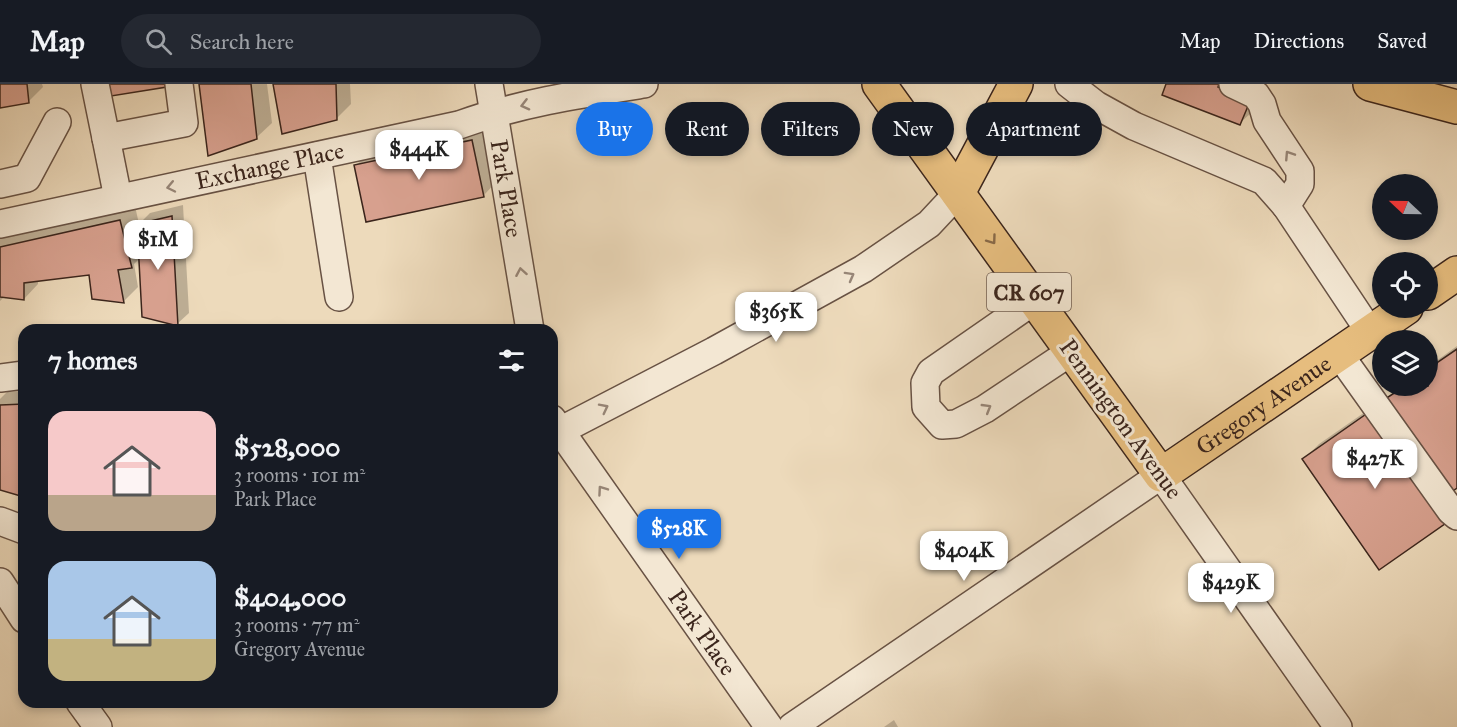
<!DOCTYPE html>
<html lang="en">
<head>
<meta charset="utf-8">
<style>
  :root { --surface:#171b24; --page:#242831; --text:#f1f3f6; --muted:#9ea1a6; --line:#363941; --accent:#1a73e8 }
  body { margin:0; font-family:"IM FELL Great Primer",serif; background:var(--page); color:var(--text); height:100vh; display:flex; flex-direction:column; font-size:22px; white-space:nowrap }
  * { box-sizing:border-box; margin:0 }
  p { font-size:20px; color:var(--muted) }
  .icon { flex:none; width:33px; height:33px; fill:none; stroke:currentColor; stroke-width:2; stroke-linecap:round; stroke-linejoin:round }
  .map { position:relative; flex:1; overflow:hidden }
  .details { position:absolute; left:18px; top:240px; width:540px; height:384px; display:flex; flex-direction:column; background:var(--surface); border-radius:18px; box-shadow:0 3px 9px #0003 }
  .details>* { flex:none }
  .hud { position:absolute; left:576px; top:18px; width:570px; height:54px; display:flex; gap:12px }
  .needle { width:39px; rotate:292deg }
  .tools { position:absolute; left:1372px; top:90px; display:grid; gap:12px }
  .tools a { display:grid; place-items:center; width:66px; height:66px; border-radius:50%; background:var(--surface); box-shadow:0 3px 9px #0003; font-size:30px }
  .price { position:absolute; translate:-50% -51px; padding:0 14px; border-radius:12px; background:#fff; color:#222; font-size:20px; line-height:39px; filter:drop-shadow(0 2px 3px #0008) }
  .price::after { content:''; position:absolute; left:50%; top:36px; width:18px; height:14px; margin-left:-9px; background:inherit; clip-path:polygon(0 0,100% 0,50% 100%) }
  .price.current { background:var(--accent); color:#fff }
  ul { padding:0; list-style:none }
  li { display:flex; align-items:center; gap:18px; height:150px; padding:0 30px }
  li span { display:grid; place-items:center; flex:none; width:168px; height:120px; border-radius:18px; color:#555 }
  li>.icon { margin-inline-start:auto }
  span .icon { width:72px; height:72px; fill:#fffc; stroke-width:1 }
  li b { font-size:26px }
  h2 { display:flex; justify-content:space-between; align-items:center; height:72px; padding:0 30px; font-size:26px }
  .chip { padding:0 21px; border-radius:27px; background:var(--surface); box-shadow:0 3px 9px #0003; font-size:21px; line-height:54px }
  .chip.current { background:var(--accent); color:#fff }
  header { display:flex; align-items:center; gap:36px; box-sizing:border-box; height:84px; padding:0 30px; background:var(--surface); border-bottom:2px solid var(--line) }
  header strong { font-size:28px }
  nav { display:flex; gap:33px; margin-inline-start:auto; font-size:21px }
  .search { width:420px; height:54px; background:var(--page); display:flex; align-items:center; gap:15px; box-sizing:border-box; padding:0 21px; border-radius:33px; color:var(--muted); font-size:22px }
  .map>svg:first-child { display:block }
</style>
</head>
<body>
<header>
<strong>Map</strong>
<div class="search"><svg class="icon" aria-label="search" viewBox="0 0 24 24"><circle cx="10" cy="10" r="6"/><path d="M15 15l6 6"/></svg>Search here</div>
<nav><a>Map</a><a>Directions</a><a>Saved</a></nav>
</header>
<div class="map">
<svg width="1457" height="643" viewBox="0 0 1457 643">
  <rect width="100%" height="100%" fill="#eddabb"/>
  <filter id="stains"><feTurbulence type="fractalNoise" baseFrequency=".00333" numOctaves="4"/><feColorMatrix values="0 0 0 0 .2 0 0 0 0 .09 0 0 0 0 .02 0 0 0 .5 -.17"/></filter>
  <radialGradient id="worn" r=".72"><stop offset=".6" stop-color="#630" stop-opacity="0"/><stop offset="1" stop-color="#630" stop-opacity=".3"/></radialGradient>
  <g fill="#0003">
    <path d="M0,0H42L43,3L28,18L0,23Z"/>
    <path d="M200,0H267L272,39L257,53Z"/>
    <path d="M275,0H350L351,20L336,35Z"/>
    <path d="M1168,0H1252V28L1240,39Z"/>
    <path d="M487,42L498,96L484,111L367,136L356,81L371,67Z"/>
    <path d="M183,121L189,229L177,240L140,174L134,180L138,203L124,217L93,214L90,190L38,196V200L24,215L5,212L0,217V152L135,122L139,140L150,129Z"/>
    <path d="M1457,262V402L1304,375L1319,360L1388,312L1389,314L1401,302H1428V283Z"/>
    <path d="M24,307V412L0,405V315L7,308Z"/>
    <path d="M894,636L898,643H884Z"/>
  </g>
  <g fill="#d7a08e" stroke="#3b251c" stroke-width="1.5">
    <path d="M0,0H27L29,19L0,24Z"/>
    <path d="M104,0H173V2L105,13Z"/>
    <path d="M199,0H251L257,55L208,72Z"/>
    <path d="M273,0H336L337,36L282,50Z"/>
    <path d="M1166,0H1219L1218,3L1251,15L1240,41L1162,11Z"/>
    <path d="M472,56L484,113L366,138L354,81Z"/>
    <path d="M172,132L178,242L142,233L137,140Z"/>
    <path d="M120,136L132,184L118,186L124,219L92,215L89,191L24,199V216L0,213V163Z"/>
    <path d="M1457,265V404L1450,409L1385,315L1405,302H1428V285Z"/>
    <path d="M24,320V413L0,406V321Z"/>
    <path d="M1372,326L1449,437L1379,486L1302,375Z"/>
  </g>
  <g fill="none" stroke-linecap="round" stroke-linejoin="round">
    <defs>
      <g id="minor">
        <path d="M95,0L106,54L184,39L179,0"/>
        <path id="s1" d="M489,0L530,246"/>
        <path d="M1069,0L1096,21L1134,42L1264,97L1286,122L1370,248"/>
        <path d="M1233,0L1256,11L1262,20L1267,37L1300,87V100L1286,122"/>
        <path d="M106,54L118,114"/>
        <path d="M317,72L339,213"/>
        <path d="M0,100L27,94L57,38"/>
        <path id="s2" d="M0,140L459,41C520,19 580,10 644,0"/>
        <path d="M1035,216L931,288L925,299L926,323L942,341L956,340L985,325L1072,267"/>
        <path d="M1339,270L1451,427L1457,432"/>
        <path d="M0,294L24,291"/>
        <path id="s3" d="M552,335L769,643"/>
        <path d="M552,351L714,267L863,185L929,140L958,109"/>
        <path d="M0,437L24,446"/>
        <path d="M0,498L24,535"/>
        <path d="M80,618L98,643"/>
        <path d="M792,643L1161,391L1338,643"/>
      </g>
      <g id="major">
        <path id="s4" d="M879,0L1161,391L1406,224"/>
        <path d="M1370,0L1457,23"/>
        <path d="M958,109L1016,0"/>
        <path d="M1428,209L1457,189"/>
      </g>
    </defs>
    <use href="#minor" stroke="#685244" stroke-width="30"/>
    <use href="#major" stroke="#3b251c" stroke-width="36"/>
    <use href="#minor" stroke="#f3e7d3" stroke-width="27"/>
    <use href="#major" stroke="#e6bd7e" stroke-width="33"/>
  </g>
  <defs><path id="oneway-chevron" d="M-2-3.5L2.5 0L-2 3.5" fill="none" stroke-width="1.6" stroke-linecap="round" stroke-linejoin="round" transform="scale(1.5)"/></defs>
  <g stroke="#978678">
    <use href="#oneway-chevron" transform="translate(525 21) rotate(166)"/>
    <use href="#oneway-chevron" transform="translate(1289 71) rotate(-123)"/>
    <use href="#oneway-chevron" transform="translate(171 103) rotate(168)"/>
    <use href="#oneway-chevron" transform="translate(521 188) rotate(-100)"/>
    <use href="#oneway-chevron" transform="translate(850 192) rotate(-29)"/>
    <use href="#oneway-chevron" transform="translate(604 324) rotate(-27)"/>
    <use href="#oneway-chevron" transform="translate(987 324) rotate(-31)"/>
    <use href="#oneway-chevron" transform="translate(602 406) rotate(-125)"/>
  </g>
  <use stroke="#886948" href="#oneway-chevron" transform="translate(992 156) rotate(54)"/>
  <g text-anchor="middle" stroke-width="6" stroke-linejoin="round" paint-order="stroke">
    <rect fill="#f3e7d3" stroke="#725f53" stroke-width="1.5" x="987" y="189" width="84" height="38" rx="4.5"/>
    <g font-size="22" font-weight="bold" fill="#3b251c">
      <text x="1029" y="216">CR 607</text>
    </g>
    <g font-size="24" fill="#3b251c" stroke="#f3e7d3">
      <text dy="8" stroke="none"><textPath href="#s2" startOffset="276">Exchange Place</textPath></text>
      <text dy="8" stroke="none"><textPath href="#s1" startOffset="106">Park Place</textPath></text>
      <text dy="8" stroke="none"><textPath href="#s4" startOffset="606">Gregory Avenue</textPath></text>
      <text transform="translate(1121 335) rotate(54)" y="8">Pennington Avenue</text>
      <text dy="8" stroke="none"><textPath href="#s3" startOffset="261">Park Place</textPath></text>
    </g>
  </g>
  <rect width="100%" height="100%" filter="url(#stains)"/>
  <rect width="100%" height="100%" fill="url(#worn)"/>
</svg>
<div class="tools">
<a><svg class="needle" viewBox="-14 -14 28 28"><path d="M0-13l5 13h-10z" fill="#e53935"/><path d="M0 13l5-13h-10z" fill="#9ea1a6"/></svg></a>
<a><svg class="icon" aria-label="locate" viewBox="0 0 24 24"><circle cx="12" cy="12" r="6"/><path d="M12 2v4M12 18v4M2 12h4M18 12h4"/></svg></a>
<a><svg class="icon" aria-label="layers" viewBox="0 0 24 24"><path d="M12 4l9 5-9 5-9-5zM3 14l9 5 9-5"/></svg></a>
</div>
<b class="price" style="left:419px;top:97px">$444K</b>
<b class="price" style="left:158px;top:187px">$1M</b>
<b class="price" style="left:776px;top:259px">$365K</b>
<b class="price" style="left:1375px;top:406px">$427K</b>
<b class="price current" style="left:679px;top:476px">$528K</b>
<b class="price" style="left:964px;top:498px">$404K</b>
<b class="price" style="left:1231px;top:530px">$429K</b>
<div class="hud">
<a class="chip current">Buy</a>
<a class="chip">Rent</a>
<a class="chip">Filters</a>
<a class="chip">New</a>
<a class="chip">Apartment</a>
</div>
<section class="details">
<h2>7 homes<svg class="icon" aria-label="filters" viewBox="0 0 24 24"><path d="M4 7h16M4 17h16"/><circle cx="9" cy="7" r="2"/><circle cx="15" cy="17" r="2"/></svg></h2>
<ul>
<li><span style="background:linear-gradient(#f6c9c9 70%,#b9a48a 0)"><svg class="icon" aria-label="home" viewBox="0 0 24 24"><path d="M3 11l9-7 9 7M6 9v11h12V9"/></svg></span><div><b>$528,000</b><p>3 rooms · 101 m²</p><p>Park Place</p></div></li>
<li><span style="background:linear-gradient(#a9c7e8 65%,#c2b280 0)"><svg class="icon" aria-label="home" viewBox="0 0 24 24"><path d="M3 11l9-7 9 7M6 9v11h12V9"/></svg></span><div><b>$404,000</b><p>3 rooms · 77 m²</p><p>Gregory Avenue</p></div></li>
</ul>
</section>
</div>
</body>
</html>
